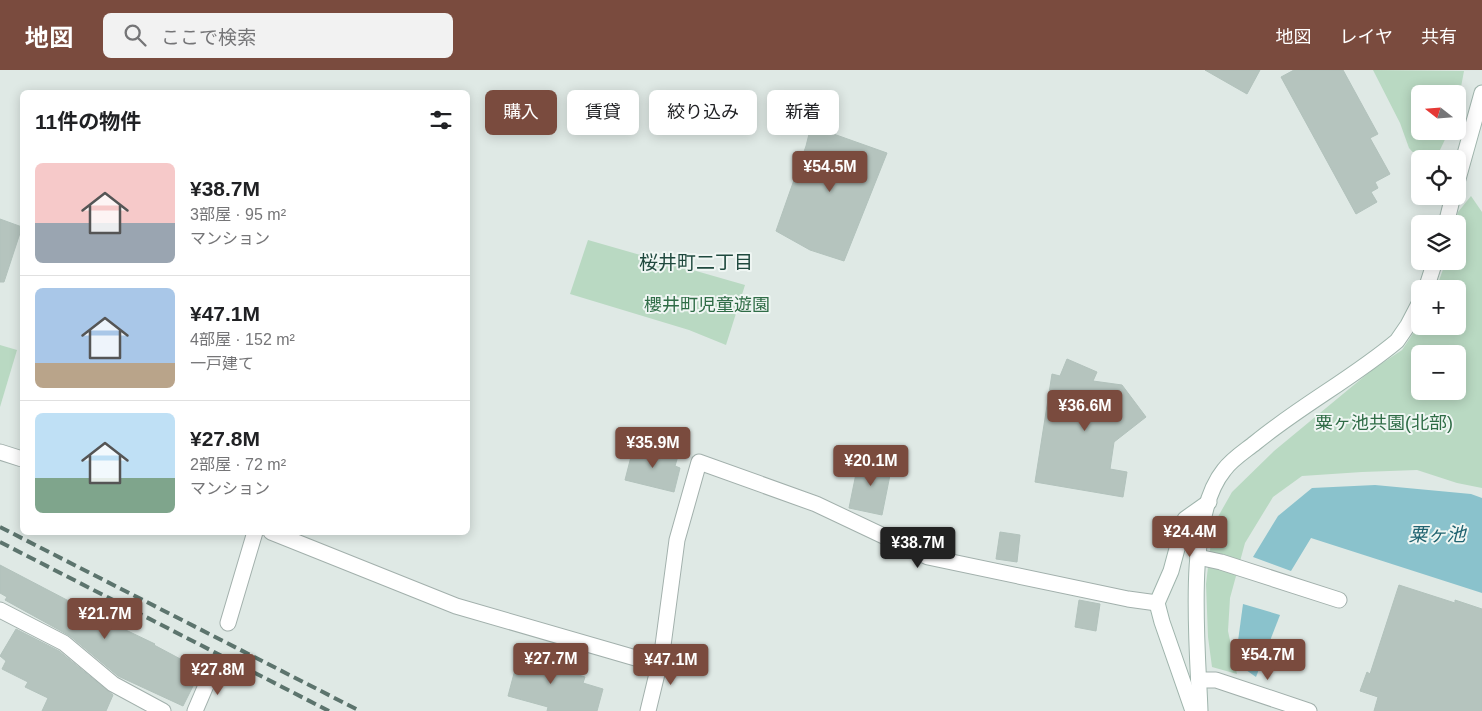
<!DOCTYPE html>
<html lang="ja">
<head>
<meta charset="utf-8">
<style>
  :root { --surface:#fff; --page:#f2f2f2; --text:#202124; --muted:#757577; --line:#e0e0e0; --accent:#7a4b3e }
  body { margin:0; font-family:Arial,"Noto Sans JP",sans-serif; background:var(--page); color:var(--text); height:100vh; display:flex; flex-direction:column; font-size:19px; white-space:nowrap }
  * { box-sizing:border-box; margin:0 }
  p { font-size:16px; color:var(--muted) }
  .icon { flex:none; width:28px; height:28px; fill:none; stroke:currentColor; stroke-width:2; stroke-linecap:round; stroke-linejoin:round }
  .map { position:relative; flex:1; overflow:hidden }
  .side { position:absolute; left:20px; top:20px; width:450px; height:445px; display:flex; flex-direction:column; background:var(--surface); border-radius:8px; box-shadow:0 2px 12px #0003 }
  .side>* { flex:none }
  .guide { position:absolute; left:485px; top:20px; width:475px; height:45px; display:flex; gap:10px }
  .needle { width:32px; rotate:287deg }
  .controls { position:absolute; left:1411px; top:15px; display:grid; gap:10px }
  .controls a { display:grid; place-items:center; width:55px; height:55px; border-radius:8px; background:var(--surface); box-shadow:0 2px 12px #0003; font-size:25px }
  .price { position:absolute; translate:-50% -42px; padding:0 11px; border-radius:5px; background:var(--accent); color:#fff; font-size:16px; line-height:32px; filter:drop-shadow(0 1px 2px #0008) }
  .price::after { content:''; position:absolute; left:50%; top:30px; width:15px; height:11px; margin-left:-8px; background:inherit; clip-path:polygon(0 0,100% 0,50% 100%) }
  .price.selected { background:#222; color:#fff }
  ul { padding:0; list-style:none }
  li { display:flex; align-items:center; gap:15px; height:125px; padding:0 15px }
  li+li { border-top:1px solid var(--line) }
  li span { display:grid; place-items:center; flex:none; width:140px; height:100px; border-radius:8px; color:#555 }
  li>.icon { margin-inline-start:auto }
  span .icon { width:60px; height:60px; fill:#fffc; stroke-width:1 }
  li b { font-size:21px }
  h2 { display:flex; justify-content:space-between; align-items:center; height:60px; padding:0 15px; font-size:21px }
  .chip { padding:0 18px; border-radius:8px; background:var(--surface); box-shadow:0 2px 12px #0003; font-size:18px; line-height:45px }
  .chip.selected { background:var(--accent); color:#fff }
  header { display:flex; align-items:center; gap:30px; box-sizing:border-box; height:70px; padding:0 25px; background:var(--accent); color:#fff }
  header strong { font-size:24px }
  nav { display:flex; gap:28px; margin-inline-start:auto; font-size:18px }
  .search { width:350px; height:45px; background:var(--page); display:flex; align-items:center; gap:12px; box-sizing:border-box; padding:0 18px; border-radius:8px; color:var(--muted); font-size:19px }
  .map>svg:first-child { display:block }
</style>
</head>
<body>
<header>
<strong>地図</strong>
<div class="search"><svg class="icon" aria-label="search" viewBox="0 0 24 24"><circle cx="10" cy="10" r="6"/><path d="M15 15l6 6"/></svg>ここで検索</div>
<nav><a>地図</a><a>レイヤ</a><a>共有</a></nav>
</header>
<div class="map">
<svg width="1482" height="641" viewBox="0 0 1482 641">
  <rect width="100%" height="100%" fill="#dfe9e5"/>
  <g fill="#b9d9c2" fill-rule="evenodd">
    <path d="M1373,0L1464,1L1458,33V24H1420V61H1449L1440,80L1429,89L1420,90L1409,78L1400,53Z"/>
    <path d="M1471,126L1482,142V418L1457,413L1417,400L1362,402L1302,406L1273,427L1245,473L1230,528L1228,561L1237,604L1212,597L1208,567L1206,514L1210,480L1215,452L1232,422L1274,381L1372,300L1402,280L1420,253V256H1458V219H1436L1446,191H1458V154H1455L1458,142ZM1420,284H1458V321H1420Z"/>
    <path d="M588,170L745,215L726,275L689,260L570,224Z"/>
    <path d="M0,275L17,280L0,337Z"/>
  </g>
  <g fill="#8ac2cc">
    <path d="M1375,415L1471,424L1482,428V523L1311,468L1291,501L1253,487L1278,446L1312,418Z"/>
    <path d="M1243,534L1280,545L1256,607L1246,600L1238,571Z"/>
  </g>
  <g fill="#b5c4be" stroke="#b2c2bc">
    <path d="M1205,0H1260L1247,24Z"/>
    <path d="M1294,0H1343L1378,64L1370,68L1390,104L1375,112L1378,118L1371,122L1377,132L1356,144L1281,7Z"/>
    <path d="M811,56L887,83L844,191L810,180L776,161L806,76Z"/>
    <path d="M0,149L22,157L4,212H0Z"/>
    <path d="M1067,289L1097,302L1093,311L1122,315L1146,347L1114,372L1110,399L1127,402L1123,427L1035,412L1052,304L1060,306Z"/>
    <path d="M634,375L678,386L675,396L680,398L674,422L625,410Z"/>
    <path d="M859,389L892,395L882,445L849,438Z"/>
    <path d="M1000,462L1020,465L1017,492L996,489Z"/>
    <path d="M0,495L109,552L155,574L154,575L201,600L183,636L118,606L70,566L5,530L7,527L0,523Z"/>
    <path d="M1399,515L1455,533V530L1482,539V641H1374L1378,627L1360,621L1367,602L1370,604Z"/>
    <path d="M1079,530L1100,534L1096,561L1075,557Z"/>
    <path d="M16,559L59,581L113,625L106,641H42L48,628L25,617L28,612L2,599L6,591L0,586Z"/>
    <path d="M521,577L549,584L545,595L585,607L583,613L603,619L597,641H547L548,637L508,626Z"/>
  </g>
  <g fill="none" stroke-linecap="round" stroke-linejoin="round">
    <defs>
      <g id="street">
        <path d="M0,382L22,389"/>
        <path d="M271,462L456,536L639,589L662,583L677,470L699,392L816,434L928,487L1128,529L1157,533"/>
        <path d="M1198,487L1221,492L1339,530"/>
        <path d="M0,540L64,573L113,614L163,641"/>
        <path d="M228,553L255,462"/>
        <path d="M1199,610H1216L1309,641"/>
        <path d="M195,641L213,599"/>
        <path d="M648,641L662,583"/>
      </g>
      <g id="secondary">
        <path d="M1458,109L1482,23"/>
        <path d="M1446,154L1453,126"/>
        <path d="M1426,219L1435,191"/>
        <path d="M1193,641L1162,552L1157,533L1171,501L1185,449L1209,432"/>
        <path d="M1200,641C1198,579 1184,449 1224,400C1232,389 1245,381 1255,373C1300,336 1353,308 1397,271L1408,255L1420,232"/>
      </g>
    </defs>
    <use href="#street" stroke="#a2b0ac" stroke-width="17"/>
    <use href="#secondary" stroke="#9fb4ac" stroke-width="17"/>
    <use href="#street" stroke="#fff" stroke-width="15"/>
    <use href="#secondary" stroke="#fff" stroke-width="15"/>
    <g stroke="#5c746d" stroke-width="4" stroke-dasharray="10 5" stroke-linecap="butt">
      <path d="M0,457L360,641"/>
      <path d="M0,472L329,641"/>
    </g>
  </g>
  <g text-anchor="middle" stroke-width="4" stroke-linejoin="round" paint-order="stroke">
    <g font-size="18" fill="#2f6c46" stroke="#eff6f3">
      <text x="707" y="241">櫻井町児童遊園</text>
      <text x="1384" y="359">粟ヶ池共園(北部)</text>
    </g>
    <g font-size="19" fill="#1f493e" stroke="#eff6f3">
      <text x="696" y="199">桜井町二丁目</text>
    </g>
    <g font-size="19" font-style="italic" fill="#206370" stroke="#eff6f3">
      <text x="1437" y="471">粟ヶ池</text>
    </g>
  </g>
</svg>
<div class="controls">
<a><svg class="needle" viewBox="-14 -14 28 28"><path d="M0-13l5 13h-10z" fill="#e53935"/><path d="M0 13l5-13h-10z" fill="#757577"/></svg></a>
<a><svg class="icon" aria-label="locate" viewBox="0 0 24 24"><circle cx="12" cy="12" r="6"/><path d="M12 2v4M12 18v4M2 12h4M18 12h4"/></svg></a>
<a><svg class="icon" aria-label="layers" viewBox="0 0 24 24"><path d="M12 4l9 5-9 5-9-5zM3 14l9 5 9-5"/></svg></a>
<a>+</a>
<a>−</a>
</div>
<b class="price" style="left:830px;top:123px">¥54.5M</b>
<b class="price" style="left:1085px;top:362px">¥36.6M</b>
<b class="price" style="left:653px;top:399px">¥35.9M</b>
<b class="price" style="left:871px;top:417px">¥20.1M</b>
<b class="price" style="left:1190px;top:488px">¥24.4M</b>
<b class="price selected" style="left:918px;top:499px">¥38.7M</b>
<b class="price" style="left:105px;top:570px">¥21.7M</b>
<b class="price" style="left:1268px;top:611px">¥54.7M</b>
<b class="price" style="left:551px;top:615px">¥27.7M</b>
<b class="price" style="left:671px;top:616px">¥47.1M</b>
<b class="price" style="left:218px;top:626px">¥27.8M</b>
<div class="guide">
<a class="chip selected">購入</a>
<a class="chip">賃貸</a>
<a class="chip">絞り込み</a>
<a class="chip">新着</a>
</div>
<section class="side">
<h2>11件の物件<svg class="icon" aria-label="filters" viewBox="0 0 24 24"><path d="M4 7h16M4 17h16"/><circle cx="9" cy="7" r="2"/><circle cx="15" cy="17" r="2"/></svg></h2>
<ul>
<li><span style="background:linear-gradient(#f6c9c9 60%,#9aa5b1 0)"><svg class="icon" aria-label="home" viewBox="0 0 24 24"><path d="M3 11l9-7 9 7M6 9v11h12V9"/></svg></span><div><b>¥38.7M</b><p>3部屋 · 95 m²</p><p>マンション</p></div></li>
<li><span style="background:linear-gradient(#a9c7e8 75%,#b9a48a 0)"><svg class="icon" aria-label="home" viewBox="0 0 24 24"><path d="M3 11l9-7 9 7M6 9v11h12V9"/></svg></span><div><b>¥47.1M</b><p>4部屋 · 152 m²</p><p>一戸建て</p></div></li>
<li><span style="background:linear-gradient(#bfe0f5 65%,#7fa58c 0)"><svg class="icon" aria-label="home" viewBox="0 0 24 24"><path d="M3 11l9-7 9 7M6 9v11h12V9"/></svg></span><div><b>¥27.8M</b><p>2部屋 · 72 m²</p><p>マンション</p></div></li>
</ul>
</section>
</div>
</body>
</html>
